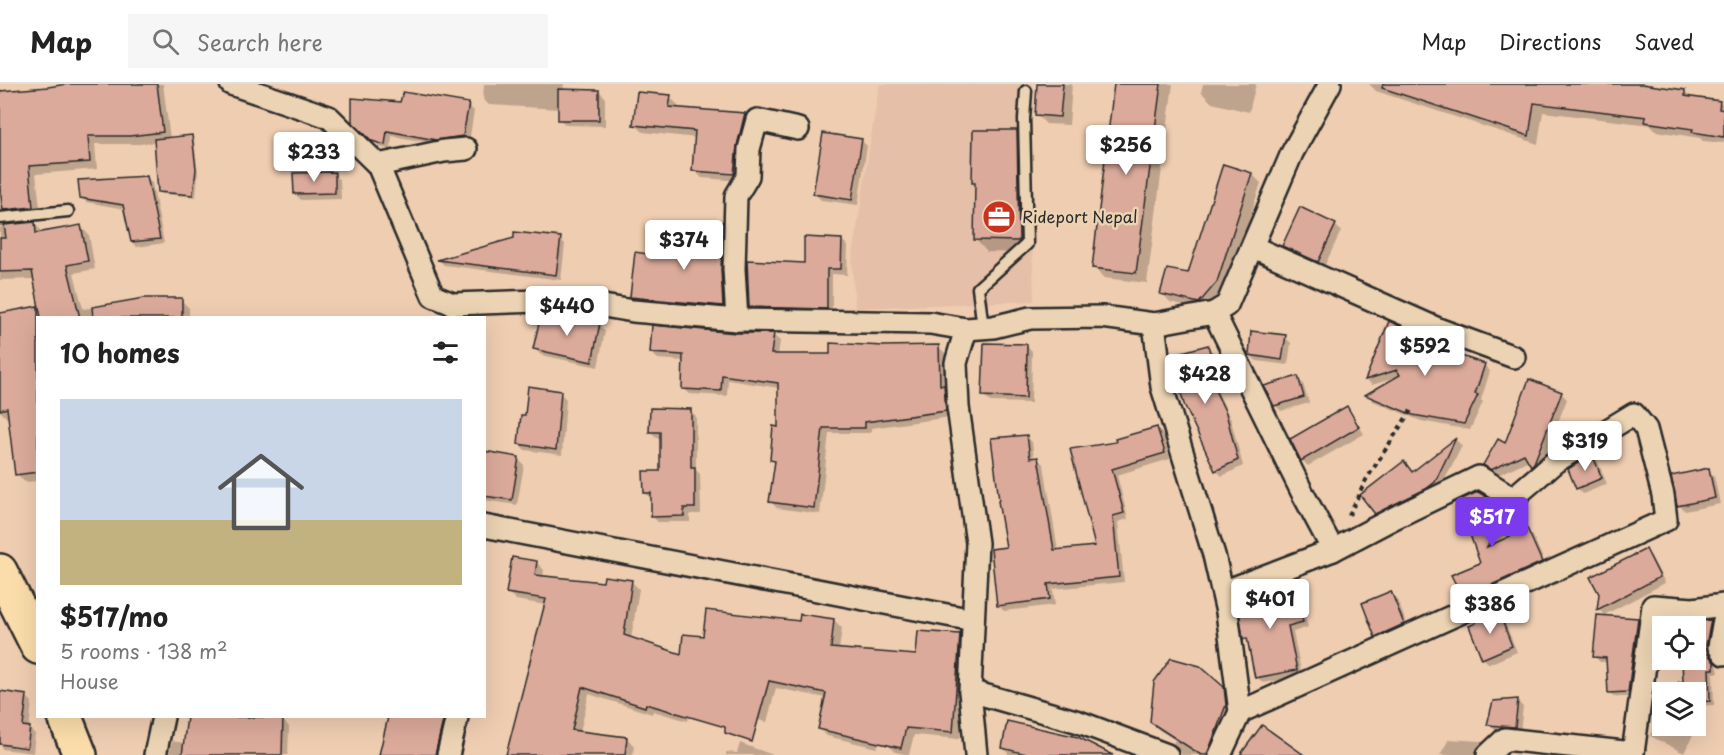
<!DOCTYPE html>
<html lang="en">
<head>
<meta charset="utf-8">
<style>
  :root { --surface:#fff; --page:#f6f6f6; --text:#222; --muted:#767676; --line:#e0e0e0; --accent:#7c3aed }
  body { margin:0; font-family:"Playpen Sans",sans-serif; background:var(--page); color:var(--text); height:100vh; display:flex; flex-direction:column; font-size:22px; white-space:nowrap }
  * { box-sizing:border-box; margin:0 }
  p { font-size:20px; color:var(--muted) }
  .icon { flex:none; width:33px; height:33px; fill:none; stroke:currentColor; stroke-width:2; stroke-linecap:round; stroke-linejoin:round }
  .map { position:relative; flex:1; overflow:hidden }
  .side { position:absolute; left:36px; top:232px; width:450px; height:402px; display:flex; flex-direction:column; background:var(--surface); border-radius:0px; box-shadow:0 6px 24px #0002 }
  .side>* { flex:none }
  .fabs { position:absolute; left:1652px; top:532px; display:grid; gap:12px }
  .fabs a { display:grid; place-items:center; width:54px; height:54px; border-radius:0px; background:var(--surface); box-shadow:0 6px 24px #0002; font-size:30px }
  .price { position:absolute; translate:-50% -51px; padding:0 14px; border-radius:6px; background:#fff; color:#222; font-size:20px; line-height:39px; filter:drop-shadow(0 2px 3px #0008) }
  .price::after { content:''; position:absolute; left:50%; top:36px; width:18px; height:14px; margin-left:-9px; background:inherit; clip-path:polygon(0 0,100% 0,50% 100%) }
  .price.current { background:var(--accent); color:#fff }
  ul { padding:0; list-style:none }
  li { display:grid; align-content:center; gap:12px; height:318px; padding:0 24px }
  li span { display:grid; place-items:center; height:186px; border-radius:0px; color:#555 }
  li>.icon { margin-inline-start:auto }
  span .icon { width:108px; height:108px; fill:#fffc; stroke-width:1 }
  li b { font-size:26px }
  h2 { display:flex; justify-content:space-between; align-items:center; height:72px; padding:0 24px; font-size:26px }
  header { display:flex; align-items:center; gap:36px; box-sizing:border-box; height:84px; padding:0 30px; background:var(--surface); border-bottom:2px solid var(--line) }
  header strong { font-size:28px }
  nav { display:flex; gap:33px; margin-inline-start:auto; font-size:21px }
  .search { width:420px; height:54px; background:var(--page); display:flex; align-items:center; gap:15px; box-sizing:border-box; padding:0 21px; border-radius:0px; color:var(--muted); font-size:22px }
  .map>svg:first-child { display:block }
</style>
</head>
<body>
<header>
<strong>Map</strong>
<div class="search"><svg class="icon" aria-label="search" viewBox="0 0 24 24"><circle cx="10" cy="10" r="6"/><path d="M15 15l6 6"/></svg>Search here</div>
<nav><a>Map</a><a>Directions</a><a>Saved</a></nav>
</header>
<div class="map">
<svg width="1724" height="671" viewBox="0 0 1724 671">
  <rect width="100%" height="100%" fill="#efcdb1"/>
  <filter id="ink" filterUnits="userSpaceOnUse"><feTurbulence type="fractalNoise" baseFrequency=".0167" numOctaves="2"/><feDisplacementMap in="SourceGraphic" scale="12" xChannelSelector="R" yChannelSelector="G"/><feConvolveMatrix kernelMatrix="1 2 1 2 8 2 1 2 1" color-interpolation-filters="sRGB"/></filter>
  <g filter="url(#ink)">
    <path fill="#e5bfa7" d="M880,0H1032L1028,38L1034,217L855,224L852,178L876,21Z"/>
    <g fill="#0003">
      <path d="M75,0H163L170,55L191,52L194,55L198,89L196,113L162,110L160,108L156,58L139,60H95L97,85L36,90L41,131L1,139L0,143L35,139L43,150L81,143L89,151L95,185L74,189L83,225L144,216H181L189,224V234H38V397L25,398L17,390L10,333L7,334L0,327V230L40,223L35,195L0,196V8L38,6Z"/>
      <path d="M484,0H564L563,7H599L605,13V42L566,41L559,35L560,25L489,21L483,15Z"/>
      <path d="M1039,0H1072L1069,41L1046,40L1037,31Z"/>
      <path d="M1116,0H1173L1147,199L1104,194L1093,183Z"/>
      <path d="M1203,0H1256L1249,28L1212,19L1201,8Z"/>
      <path d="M1369,0H1631L1685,8L1691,14L1720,18L1724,23V59L1703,57L1700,54L1656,47L1650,41L1543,28L1538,60L1376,7Z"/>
      <path d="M670,13L678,21V25L744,30L752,38L742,97L702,94L694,86L696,54L643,48L635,40Z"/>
      <path d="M401,20L468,21L474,27L469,58L443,61L392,52L391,66L380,63L354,37Z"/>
      <path d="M1016,48L1028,59L1030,169L987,168L976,156L977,102L973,98Z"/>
      <path d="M861,56L867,62L858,121L821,116L815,110Z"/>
      <path d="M1224,81L1252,90L1261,99L1226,207L1208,227L1170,218L1162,209L1189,191Z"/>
      <path d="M334,90L340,96L341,115L301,116L295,110Z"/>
      <path d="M147,93L152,99L164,159L137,163L132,158L125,125L86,118L81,113Z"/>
      <path d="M722,140L728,146L729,227L637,219L631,213L655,172H693Z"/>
      <path d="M1335,141L1341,147L1324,183L1290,168L1284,162Z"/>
      <path d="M515,155H560L565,160L561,196L444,181L440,177Z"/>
      <path d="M842,156L848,162L847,191L832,190V230L757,229L751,223L805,180Z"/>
      <path d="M1389,239L1431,257L1436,265L1484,281L1490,287L1481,316L1483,318L1470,346L1421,337L1373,317L1368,311L1395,294L1372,301L1366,295Z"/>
      <path d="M599,241L605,247L598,283L541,271L535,265Z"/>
      <path d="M736,250L773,251L780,257L778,271H831L883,264L938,262L945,269L946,304L950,308L951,333L871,344V349H829L820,430L777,424L771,418L776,380L771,376L779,344V304L728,296L727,312L690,310L683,304L685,277L658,275L651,269Z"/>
      <path d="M1285,253L1291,259L1288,281L1257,277L1250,271Z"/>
      <path d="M1026,261L1032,267L1031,319L990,318L984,312Z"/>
      <path d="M1208,263L1214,269L1222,302L1216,304L1231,336L1243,382L1222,392L1216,386Z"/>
      <path d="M1297,294L1303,300L1309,319L1281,327L1275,321Z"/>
      <path d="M560,309L566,315L562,371L525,366L519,360Z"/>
      <path d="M1561,309L1567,315L1540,385L1538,387L1529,376L1498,391L1491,387L1485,381Z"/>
      <path d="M1347,324L1352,330L1364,350L1308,382L1302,376Z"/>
      <path d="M690,326L696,332V386L700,390L701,430H690V438H658L652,432L651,415L645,409L662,388V354H657L651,348Z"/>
      <path d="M1157,345L1163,350L1170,375L1117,391L1128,435L1118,438L1124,498L1053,505L1055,521L1004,527L999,522L1026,352L1032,358L1034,375H1038L1044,381L1058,467L1097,463L1072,366L1118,360Z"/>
      <path d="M1456,356L1462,362L1441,403L1382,435L1376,429L1412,389Z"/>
      <path d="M484,369L518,375L524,381L517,421L484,416Z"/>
      <path d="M1592,372L1598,378L1607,400L1583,410L1577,404Z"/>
      <path d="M1708,386L1714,392L1720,420L1685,427L1679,421Z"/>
      <path d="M1493,419L1500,425L1507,444L1499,459L1527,446L1533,452L1547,484L1470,519L1464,513L1482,480Z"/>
      <path d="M1645,466L1651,472L1665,499L1604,531L1599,525L1600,510Z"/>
      <path d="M536,478L544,486L543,493L604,499L631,497L639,505L631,555L682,572L705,554L800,539L834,536L842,544L839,566L917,573L959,551L967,559L960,655L914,651L909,671L895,668L887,660L886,638L877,664L827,652L819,644L826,614L776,604L767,638L692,621L688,637L653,627L652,630L589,610L580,648L627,654L634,662L633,671H507L546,521L516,516L508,509Z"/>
      <path d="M1292,501L1298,507L1308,543L1293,548L1302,592L1263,599L1257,593L1250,559L1245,554Z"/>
      <path d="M1391,509L1397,515L1409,546L1383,558L1377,552Z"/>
      <path d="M1497,528L1503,534L1517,568L1489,580L1483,574L1478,540Z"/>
      <path d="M1598,532L1638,536L1643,541L1633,613H1614L1609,608L1608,578H1600L1594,572Z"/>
      <path d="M1708,550L1713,555L1711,571L1718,584L1719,589H1713L1714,621L1695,622V609H1681L1685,599L1684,576H1695V551Z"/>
      <path d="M1223,604L1231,613L1234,629L1217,671H1181L1179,665L1173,659L1175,656L1159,646L1151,638Z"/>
      <path d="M26,612L32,618L29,644L35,650L33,669L2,665L0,625Z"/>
      <path d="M1517,617L1523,623L1520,648L1495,646L1489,640Z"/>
      <path d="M1695,624L1698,626L1695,647L1684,669L1650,652L1662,626V642H1695Z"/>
      <path d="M189,633H280L289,643L288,671H169L172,657L185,659Z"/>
      <path d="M390,633H458L449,671H381Z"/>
      <path d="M1449,655L1481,657L1487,662L1483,671H1440Z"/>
      <path d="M740,659L773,671H726V668L737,669Z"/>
      <path d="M1003,664L1110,671H1008V669Z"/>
    </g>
    <g fill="#dbaa9b" stroke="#2b2b2b" stroke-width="1.5">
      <path d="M67,0H157L163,48L130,52H88L90,78L29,82L33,123L3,126L0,104V7L48,3Z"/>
      <path d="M1037,0H1063L1060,33L1035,31Z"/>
      <path d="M1114,0H1161L1136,189L1092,184Z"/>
      <path d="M1383,0H1642L1685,6V12L1720,17L1719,25L1724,26V53L1692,48L1693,45L1645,38L1646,33L1534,19L1529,52L1382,4Z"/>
      <path d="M558,5L599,6V36H558Z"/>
      <path d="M403,8L469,19L463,52L436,56L387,47L385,61L372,57L352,38V14L400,18Z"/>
      <path d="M637,8L671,11L669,23L745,29L737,62L734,90L692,87L695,47L633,41Z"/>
      <path d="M973,46H1017L1019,157L974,156L975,99H972Z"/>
      <path d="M823,49L862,55L852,116L813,110Z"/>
      <path d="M192,51L196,85L193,111L158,108L154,55Z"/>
      <path d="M1223,80L1252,89L1217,198L1199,219L1160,210L1167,185L1188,189Z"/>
      <path d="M335,88V109L294,110L293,89Z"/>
      <path d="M147,92L160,155L131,158L123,121L80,114L78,96Z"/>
      <path d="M1300,123L1336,140L1318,178L1282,162Z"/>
      <path d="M35,138L36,149L81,141L88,177L67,181L80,234H41L32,187L0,188V154H6L4,141Z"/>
      <path d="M723,138L721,185L723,222L630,213L635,168L655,171H692L691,139Z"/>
      <path d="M514,148L561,153L556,191L437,176L514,154Z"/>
      <path d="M804,153L842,155L841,185H827V225L749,223L747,176L804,179Z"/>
      <path d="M144,214H182V234H93L92,223Z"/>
      <path d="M38,222V388L15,391L7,324L0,326V229Z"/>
      <path d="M541,230L559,231L600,239L592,278L533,265Z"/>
      <path d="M1389,237L1431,256L1429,261L1485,280L1475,310L1478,311L1464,340L1413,331L1365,311L1400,291L1397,286L1365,296Z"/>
      <path d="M652,241L736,249H774L771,270H830V259L883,262L939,261L940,301H944L946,327L865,338V344H823L814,424L769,418L775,377L770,376L773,342L778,343V299L722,291L721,307L682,305L683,271L650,269Z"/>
      <path d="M1251,247L1286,251L1282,276L1249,271Z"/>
      <path d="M984,259L1027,260L1026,314L982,312Z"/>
      <path d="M1208,261L1217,296L1211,298L1226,329L1238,376L1215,387L1184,320L1171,271Z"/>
      <path d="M1298,292L1304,313L1274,322L1264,302Z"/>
      <path d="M1529,295L1562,308L1534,379L1531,382L1524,370L1491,386L1483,381L1498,355L1505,359Z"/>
      <path d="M528,302L561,307L556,366L518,360L521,331H525Z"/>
      <path d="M1347,322L1359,343L1301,377L1290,355Z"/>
      <path d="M650,324L691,325V383H695V424H684V432L651,433V409H644L643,387H660V348H649Z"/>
      <path d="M1157,343L1165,369L1112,385L1124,429L1113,432L1119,493L1048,500L1050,515L997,522L991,465L1006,463L998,417L999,416L991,354L1027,351L1030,374L1038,373L1054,466L1095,462L1070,365L1116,358L1115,355Z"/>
      <path d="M1456,354L1435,398L1426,405L1375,430L1360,411L1404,377L1412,388Z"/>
      <path d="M484,367L519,373L512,416L484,412Z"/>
      <path d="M1592,370L1602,394L1576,405L1568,385Z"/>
      <path d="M1709,384L1715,414L1677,422L1671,392Z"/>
      <path d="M1478,408L1494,417L1502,438L1487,463L1527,444L1542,478L1463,514L1451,491L1480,479L1460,422L1464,414Z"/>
      <path d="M1646,465L1660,493L1597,526L1599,510L1590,493Z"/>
      <path d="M512,473L537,477L535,491L603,498L604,492L632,496L624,551L681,570L683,550L703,552L706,526L799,537L800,530L834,535L831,564L916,571L918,547L960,550L953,648L906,644L901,664L818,645L826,609L769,597L752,658L725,649V643L646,620L645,623L582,603L572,646L627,653L625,671H506L546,515L506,509Z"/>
      <path d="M1292,500L1303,538L1288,542L1297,586L1255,594L1247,554L1243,555L1237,516Z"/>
      <path d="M1391,507L1404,540L1375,553L1362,519Z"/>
      <path d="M1498,526L1512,562L1482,575L1469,542L1476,539L1474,536Z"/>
      <path d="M1597,531L1638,534L1628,608L1608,609L1606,574L1593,573Z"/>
      <path d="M1711,536L1706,561L1708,570L1714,578V585H1709L1710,617L1695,618V609H1680L1679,598H1683L1682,576H1695V538Z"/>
      <path d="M1171,574L1200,582L1224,603L1226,621L1207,671H1201L1150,638L1154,598Z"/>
      <path d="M0,607L27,611L23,642L30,643L27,664L0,660Z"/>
      <path d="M1518,615L1515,643L1487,641L1493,617Z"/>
      <path d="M187,633H283L282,671H182Z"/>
      <path d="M388,633H444L435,671H379Z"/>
      <path d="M1007,637L1078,653L1113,671H1030L1002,664Z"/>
      <path d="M1262,641L1304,671H1240Z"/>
    </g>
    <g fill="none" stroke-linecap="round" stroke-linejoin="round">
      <defs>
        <g id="lane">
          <path d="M0,134L68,127"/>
          <path d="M983,244L978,204L1027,160L1024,35L1026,7"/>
        </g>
        <g id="street">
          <path d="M231,0L329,33L378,81L433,212L453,220L540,217L586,219L633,227L737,236L930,239L966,245L993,243L1030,234L1102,233L1154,240L1214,229L1227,221L1292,69L1330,0"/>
          <path d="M378,81L444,67L466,65"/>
          <path d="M1253,163L1438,245L1514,273"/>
          <path d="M1214,229L1302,408L1333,466"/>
          <path d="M737,236L734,185L736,112L748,92L749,65L757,36L798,45"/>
          <path d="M1154,240L1162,303L1214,471L1227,528L1240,628L1220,671"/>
          <path d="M966,245L956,279L958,323L977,459L970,607L976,671"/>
          <path d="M484,442L973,536"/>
          <path d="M1223,508L1333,466L1394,434L1479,393L1513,414L1555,378L1634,330L1646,345L1663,411L1666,436L1240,628"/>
          <path d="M1724,536L1719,563L1724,570"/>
          <path d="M970,607L1079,638L1167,671"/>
          <path d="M155,671L163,633"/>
          <path d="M448,671L457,633"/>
          <path d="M1488,671L1505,655L1633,669L1653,522L1693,525L1724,521"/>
        </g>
        <g id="highway">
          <path d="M0,487L38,563"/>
          <path d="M65,633L80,671"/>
        </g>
      </defs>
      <use href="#lane" stroke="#2b2b2b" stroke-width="15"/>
      <use href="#street" stroke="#2b2b2b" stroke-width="26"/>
      <use href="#highway" stroke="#2b2b2b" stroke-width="38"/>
      <path stroke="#2b2b2b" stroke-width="4" stroke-dasharray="4.5 4.5" stroke-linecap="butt" d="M1349,431L1366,396L1411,326"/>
      <use href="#lane" stroke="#ebd3b3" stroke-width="10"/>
      <use href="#street" stroke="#ebd3b3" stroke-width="21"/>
      <use href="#highway" stroke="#fbddab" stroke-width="33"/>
    </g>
  </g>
  <defs>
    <symbol id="office-disc" viewBox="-11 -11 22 22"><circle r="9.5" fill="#c8321e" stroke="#ebd3b3"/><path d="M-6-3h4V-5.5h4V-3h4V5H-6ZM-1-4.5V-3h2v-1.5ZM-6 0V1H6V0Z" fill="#fff"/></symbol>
  </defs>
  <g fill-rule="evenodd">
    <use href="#office-disc" x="980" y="114" width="38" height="38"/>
  </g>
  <g text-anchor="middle" stroke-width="5" stroke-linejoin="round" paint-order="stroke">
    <g font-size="16" fill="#2b2b2b" stroke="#ebd3b3" text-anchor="start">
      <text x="1022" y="139">Rideport Nepal</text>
    </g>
  </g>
</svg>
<div class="fabs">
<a><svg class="icon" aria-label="locate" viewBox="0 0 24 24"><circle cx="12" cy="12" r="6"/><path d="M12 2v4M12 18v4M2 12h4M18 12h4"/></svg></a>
<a><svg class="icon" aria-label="layers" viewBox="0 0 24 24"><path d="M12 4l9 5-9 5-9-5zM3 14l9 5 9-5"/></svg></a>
</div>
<b class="price" style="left:1126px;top:92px">$256</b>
<b class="price" style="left:314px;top:99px">$233</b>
<b class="price" style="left:684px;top:187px">$374</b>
<b class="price" style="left:567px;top:253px">$440</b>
<b class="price" style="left:1425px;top:293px">$592</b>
<b class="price" style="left:1205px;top:321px">$428</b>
<b class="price" style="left:1585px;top:388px">$319</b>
<b class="price current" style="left:1492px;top:464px">$517</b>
<b class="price" style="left:1270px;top:546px">$401</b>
<b class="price" style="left:1490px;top:551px">$386</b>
<section class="side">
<h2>10 homes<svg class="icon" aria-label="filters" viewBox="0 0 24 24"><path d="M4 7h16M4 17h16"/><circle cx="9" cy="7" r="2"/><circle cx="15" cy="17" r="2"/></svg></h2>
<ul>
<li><span style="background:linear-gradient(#c9d6e8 65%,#c2b280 0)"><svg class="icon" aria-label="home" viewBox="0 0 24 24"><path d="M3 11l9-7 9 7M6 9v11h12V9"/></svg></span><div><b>$517/mo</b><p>5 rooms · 138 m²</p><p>House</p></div></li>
</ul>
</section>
</div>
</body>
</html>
